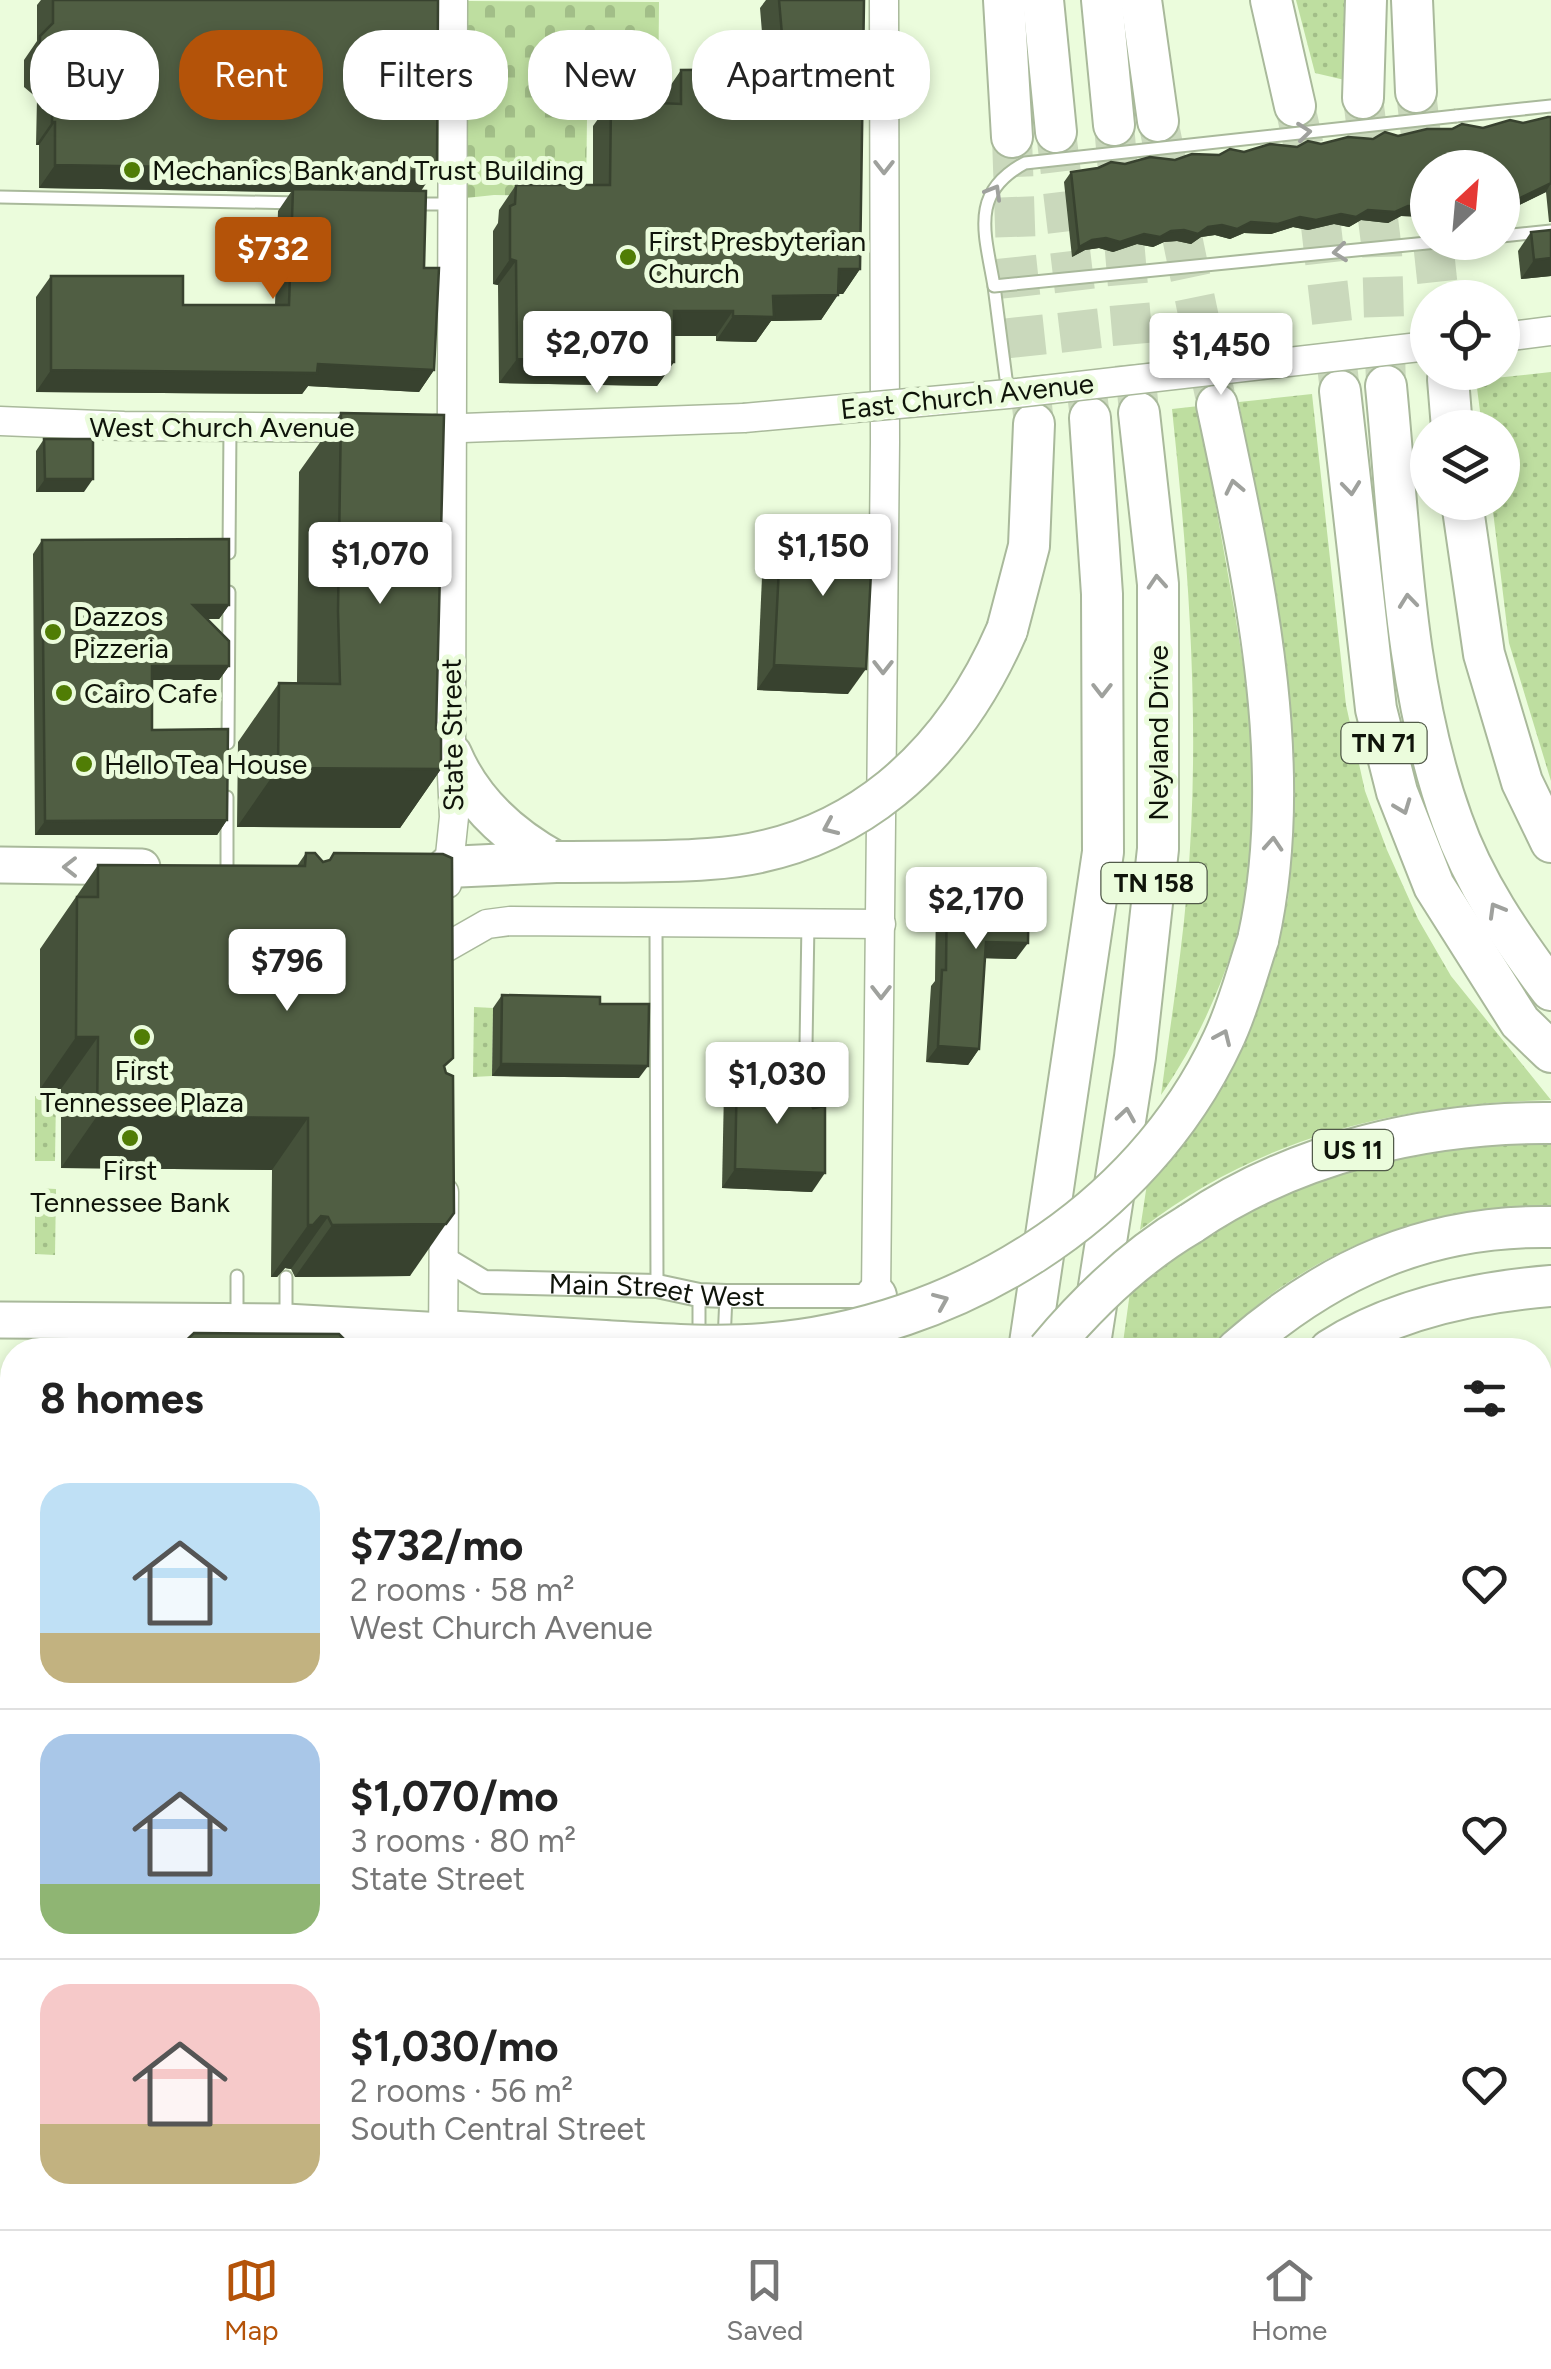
<!DOCTYPE html>
<html lang="en">
<head>
<meta charset="utf-8">
<style>
  :root { --surface:#fff; --page:#f2f2f2; --text:#222; --muted:#767676; --line:#e0e0e0; --accent:#b45309 }
  body { margin:0; font-family:Figtree,sans-serif; background:var(--page); color:var(--text); height:100vh; display:flex; flex-direction:column; font-size:38px; white-space:nowrap }
  * { box-sizing:border-box; margin:0 }
  p { font-size:32px; color:var(--muted) }
  .icon { flex:none; width:55px; height:55px; fill:none; stroke:currentColor; stroke-width:2; stroke-linecap:round; stroke-linejoin:round }
  .map { position:relative; flex:1; overflow:hidden }
  .sheet { position:absolute; left:0px; top:1338px; width:1552px; height:892px; display:flex; flex-direction:column; background:var(--surface); border-radius:40px 40px 0 0; box-shadow:0 5px 15px #0003 }
  .sheet>* { flex:none }
  .hud { position:absolute; left:30px; top:30px; width:1000px; height:90px; display:flex; gap:20px }
  .needle { width:65px; rotate:26deg }
  .buttons { position:absolute; left:1410px; top:150px; display:grid; gap:20px }
  .buttons a { display:grid; place-items:center; width:110px; height:110px; border-radius:50%; background:var(--surface); box-shadow:0 5px 15px #0003; font-size:50px }
  .price { position:absolute; translate:-50% -85px; padding:0 22px; border-radius:10px; background:#fff; color:#222; font-size:32px; line-height:65px; filter:drop-shadow(0 2px 5px #0008) }
  .price::after { content:''; position:absolute; left:50%; top:60px; width:30px; height:22px; margin-left:-15px; background:inherit; clip-path:polygon(0 0,100% 0,50% 100%) }
  .price.current { background:var(--accent); color:#fff }
  ul { padding:0; list-style:none }
  li { display:flex; align-items:center; gap:30px; height:250px; padding:0 40px }
  li+li { border-top:2px solid var(--line) }
  li span { display:grid; place-items:center; flex:none; width:280px; height:200px; border-radius:30px; color:#555 }
  li>.icon { margin-inline-start:auto }
  span .icon { width:120px; height:120px; fill:#fffc; stroke-width:1 }
  li b { font-size:42px }
  h2 { display:flex; justify-content:space-between; align-items:center; height:120px; padding:0 40px; font-size:42px }
  .tag { padding:0 35px; border-radius:40px; background:var(--surface); box-shadow:0 5px 15px #0003; font-size:35px; line-height:90px }
  .tag.current { background:var(--accent); color:#fff }
  .dock { display:flex; justify-content:space-around; align-items:center; height:140px; border-top:2px solid var(--line); background:var(--surface); font-size:28px; color:var(--muted) }
  .dock a { display:grid; justify-items:center; gap:5px }
  .dock .current { color:var(--accent) }
  .map>svg:first-child { display:block }
</style>
</head>
<body>
<div class="map">
<svg width="1551" height="2229" viewBox="0 0 1551 2229">
  <defs>
    <pattern id="grass-dots" width="8" height="8" patternUnits="userSpaceOnUse" patternTransform="scale(2.5)"><rect width="8" height="8" fill="#bedea0"/><path d="M2 2h.1M6 6h.1" fill="none" stroke="#a2be88" stroke-width="1.8" stroke-linecap="round"/></pattern>
    <pattern id="cemetery-stones" width="16" height="16" patternUnits="userSpaceOnUse" patternTransform="scale(2.5)"><rect width="16" height="16" fill="#bedea0"/><path d="M2 7V4a2 2 0 0 1 4 0v3zM10 15v-3a2 2 0 0 1 4 0v3z" fill="#a2be88"/></pattern>
  </defs>
  <rect width="100%" height="100%" fill="#ebfcdc"/>
  <g fill="url(#grass-dots)">
    <path d="M1296,0H1352L1349,81L1315,73Z"/>
    <path d="M1551,372V781L1509,643L1492,503L1502,502V428L1482,427L1476,380Z"/>
    <path d="M1312,394L1346,705L1365,791L1387,850L1418,919L1451,976L1551,1100C1400,1104 1262,1135 1140,1230L1148,1177L1275,950L1288,899L1294,820L1293,763L1286,696L1239,402Z"/>
    <path d="M1199,406C1210,474 1222,541 1234,608C1248,694 1265,785 1251,872C1239,950 1206,1030 1161,1095C1170,1027 1181,959 1187,890C1201,729 1189,569 1172,409Z"/>
    <path d="M474,1007L493,1008L492,1076L473,1077Z"/>
    <path d="M35,1096H56L55,1161H35Z"/>
    <path d="M1516,1143H1551V1209C1513,1213 1473,1213 1435,1220C1352,1237 1267,1285 1211,1350H1122L1130,1292C1208,1225 1302,1180 1402,1156C1439,1147 1479,1146 1516,1143Z"/>
    <path d="M35,1188L56,1189L55,1255L35,1254Z"/>
  </g>
  <path fill="url(#cemetery-stones)" d="M467,1L659,2L658,118H587L586,197L494,195L466,198Z"/>
  <g fill="none" stroke-linecap="round" stroke-linejoin="round">
    <g stroke="#cad9bc" stroke-width="40" stroke-dasharray="40 20" stroke-linecap="butt">
      <path d="M1416,92L1428,197"/>
      <path d="M1363,98L1382,251L1386,386"/>
      <path d="M1295,106L1321,226L1340,391"/>
      <path d="M1158,121L1217,405"/>
      <path d="M1114,125L1139,413"/>
      <path d="M1056,132L1090,418"/>
      <path d="M1012,137L1016,256L1034,424"/>
      <path d="M1433,242L1439,298"/>
    </g>
    <defs>
      <g id="service">
        <path d="M1456,116L1551,106"/>
        <path d="M0,197L298,203"/>
        <path d="M412,204H453"/>
        <path d="M1502,236L1551,231"/>
        <path d="M994,286L1008,394"/>
        <path d="M229,553L230,428"/>
        <path d="M228,743L229,592"/>
        <path d="M227,867V797"/>
        <path d="M656,925L657,1286"/>
        <path d="M805,1108L808,922"/>
        <path d="M237,1276V1317"/>
        <path d="M286,1277V1318"/>
        <path d="M699,1340V1295"/>
        <path d="M724,1341L726,1296"/>
        <path d="M1540,1774L1551,1788"/>
        <path d="M1540,2060H1551"/>
      </g>
      <g id="minor">
        <path id="s1" d="M444,1258L484,1282L657,1286L699,1295L726,1296H876"/>
        <path d="M1540,2001L1551,1997"/>
      </g>
      <g id="tertiary">
        <path d="M1502,337L1551,331"/>
        <path d="M0,421L124,426L368,428"/>
        <path d="M436,429L744,418"/>
        <path d="M447,884L454,817L451,754L453,0"/>
        <path d="M445,948L487,924L510,921L881,924"/>
        <path d="M876,1296L885,442L884,0"/>
        <path d="M443,1349L444,1192"/>
      </g>
      <g id="secondary">
        <path d="M1540,1710L1551,1711"/>
        <path d="M0,1770L12,1772"/>
      </g>
      <g id="primary">
        <path d="M0,865L142,867"/>
        <path d="M0,1320L286,1322L443,1331"/>
      </g>
      <g id="motorway">
        <path d="M1004,0L1012,137"/>
        <path d="M1043,0L1056,132"/>
        <path d="M1102,0L1114,125"/>
        <path d="M1141,0L1158,121"/>
        <path d="M1271,0L1295,106"/>
        <path d="M1412,0L1416,92"/>
        <path d="M1363,98L1366,0"/>
        <path d="M1448,379L1452,428"/>
        <path d="M1386,386C1400,528 1403,685 1452,820C1474,883 1512,938 1551,990"/>
        <path d="M1340,391L1376,709L1397,792L1434,886L1520,1022L1551,1052"/>
        <path d="M1217,405C1253,575 1297,767 1258,940"/>
        <path d="M1462,502L1484,654L1522,782L1551,842"/>
        <path d="M1007,630L1029,546L1034,424"/>
        <path d="M451,754C472,803 510,837 556,862"/>
        <path d="M448,867L556,862"/>
        <path d="M1190,1224C1294,1153 1426,1122 1551,1123"/>
        <path d="M443,1331L605,1341"/>
        <path d="M875,1350L876,1296"/>
        <path d="M1029,1350L1103,852L1102,594L1090,418"/>
        <path d="M1089,1350L1135,1057L1158,849V584L1139,413"/>
        <path d="M1237,1350C1329,1269 1427,1225 1551,1227"/>
        <path d="M1330,1350C1394,1309 1476,1292 1551,1286"/>
        <path d="M0,2198L12,2195"/>
        <path d="M563,2225L624,2218"/>
      </g>
    </defs>
    <use href="#service" stroke="#a9b99b" stroke-width="15"/>
    <use href="#minor" stroke="#a9b99b" stroke-width="26"/>
    <use href="#tertiary" stroke="#a9b99b" stroke-width="31"/>
    <use href="#secondary" stroke="#a9b99b" stroke-width="36"/>
    <use href="#primary" stroke="#a9b99b" stroke-width="39"/>
    <use href="#motorway" stroke="#a9b99b" stroke-width="44"/>
    <use href="#service" stroke="#fff" stroke-width="11"/>
    <use href="#minor" stroke="#fff" stroke-width="22"/>
    <use href="#tertiary" stroke="#fff" stroke-width="28"/>
    <use href="#secondary" stroke="#fff" stroke-width="32"/>
    <use href="#primary" stroke="#fff" stroke-width="35"/>
    <use href="#motorway" stroke="#fff" stroke-width="40"/>
    <defs>
      <path id="service-bridge" d="M1437,242L994,286C985,233 969,193 1025,163L1456,116"/>
      <path id="tertiary-bridge" d="M744,418L1008,394L1428,346"/>
      <g id="motorway-bridge">
        <path d="M556,862C606,861 658,863 709,859C853,850 952,757 1007,630"/>
        <path d="M605,1341C658,1344 712,1348 764,1344C954,1329 1141,1216 1223,1040C1238,1009 1247,973 1258,940"/>
        <path d="M1048,1350C1089,1301 1134,1257 1190,1224"/>
      </g>
    </defs>
    <use href="#service-bridge" stroke="#a9b99b" stroke-width="15" stroke-linecap="butt"/>
    <use href="#tertiary-bridge" stroke="#a9b99b" stroke-width="31" stroke-linecap="butt"/>
    <use href="#motorway-bridge" stroke="#a9b99b" stroke-width="44" stroke-linecap="butt"/>
    <use href="#service-bridge" stroke="#fff" stroke-width="11"/>
    <use href="#tertiary-bridge" stroke="#fff" stroke-width="28"/>
    <use href="#motorway-bridge" stroke="#fff" stroke-width="40"/>
  </g>
  <g fill="#45513a">
    <path d="M41,0H438L421,191L424,268L434,370L419,392L308,386L302,394L36,392V297L51,276L183,305H275L278,211L291,192L39,188V145H36L37,98L24,87V60L37,41V5Z"/>
    <path d="M766,0H864L860,269L843,294H838L821,320L771,321L756,342L716,341V336H674V362L657,386L499,383L498,285L493,284V231L498,223L499,210L516,185H593V126L611,101L664,103V95L681,70L765,69L760,8Z"/>
    <path d="M1551,117V222H1549L1546,192L1509,210L1502,208V168H1428V217H1426L1401,216L1388,223L1361,220L1349,227L1334,224L1308,230L1293,227L1271,234L1244,233L1230,239L1215,235L1201,237L1191,244L1177,241L1164,242L1153,247L1137,244L1113,252L1099,248L1085,250L1072,257L1064,182L1071,172L1125,164L1373,139L1452,129L1483,128L1523,123Z"/>
    <path d="M1531,232L1551,276L1521,279L1518,251Z"/>
    <path d="M341,413L436,729L441,769L400,828L237,827L238,742L279,683H297L299,472Z"/>
    <path d="M44,439L84,492H36V451Z"/>
    <path d="M781,529L848,694L757,690L763,554Z"/>
    <path d="M42,540L229,605L219,619H207L229,666L219,680H152V730L227,820L217,835H35L33,554Z"/>
    <path d="M306,853L323,862L328,861L334,853L445,1070L410,1276L295,1277L291,1269L285,1268L277,1277H271L272,1170L61,1168V1089H40V949L98,865L297,866Z"/>
    <path d="M947,883L1016,959L985,958L979,1049L968,1065L926,1062L931,986L935,981L936,899Z"/>
    <path d="M502,995L600,1004L639,1078L492,1076L493,1008Z"/>
    <path d="M737,1071L812,1192L722,1188L724,1089Z"/>
    <path d="M1540,2077L1551,2079V2193L1542,2191L1540,2188Z"/>
    <path d="M1070,2218H1253L1246,2229H1067L1064,2227Z"/>
  </g>
  <g fill="#38422f">
    <path d="M52,122H55L39,145H36Z"/>
    <path d="M55,165L428,167H437L421,191L293,189L291,192L39,188Z"/>
    <path d="M1551,183L1546,192L1509,210L1502,208V197Z"/>
    <path d="M1408,206L1428,207V217L1401,216L1388,223L1361,220L1349,227L1334,224L1308,230L1293,227L1271,234L1244,233L1230,239L1215,235L1201,237L1191,244L1177,241L1164,242L1153,247L1137,244L1113,252L1099,248L1085,250L1072,257L1079,247L1092,240Z"/>
    <path d="M1551,258V276L1521,279L1534,260Z"/>
    <path d="M510,259L516,261L498,285L493,284Z"/>
    <path d="M839,269H860L843,294H822Z"/>
    <path d="M838,295L821,320L771,321L756,342L716,341L733,316L773,296Z"/>
    <path d="M674,311H733L716,336H657Z"/>
    <path d="M517,359L674,362L657,386L499,383Z"/>
    <path d="M318,364L434,370L419,392L308,386L302,394L36,392L51,370Z"/>
    <path d="M45,479H93L84,492H36Z"/>
    <path d="M193,605H229L219,619H183Z"/>
    <path d="M774,665L866,669L848,694L757,690Z"/>
    <path d="M152,666H229L219,680H142Z"/>
    <path d="M278,768L441,769L400,828L237,827Z"/>
    <path d="M227,820L217,835H35L45,821Z"/>
    <path d="M986,942L1028,943L1016,959L974,958Z"/>
    <path d="M76,1037H98L61,1089H40Z"/>
    <path d="M938,1046L979,1049L968,1065L926,1062Z"/>
    <path d="M501,1064L648,1066L639,1078L492,1076Z"/>
    <path d="M97,1116L308,1118L272,1170L61,1168Z"/>
    <path d="M735,1169L825,1173L812,1192L722,1188Z"/>
    <path d="M321,1216L328,1217L291,1269L285,1268L277,1277H271L308,1225Z"/>
    <path d="M446,1224L410,1276L295,1277L332,1225Z"/>
    <path d="M1540,2160L1551,2161V2170L1540,2186Z"/>
    <path d="M1551,2179V2193L1542,2191Z"/>
  </g>
  <g fill="#505e43" stroke="#38422f" stroke-width="2.5">
    <path d="M53,0H438L437,167H428V171L55,165V122H52L53,74L40,63V36L53,23Z"/>
    <path d="M779,0H864L860,269H839L838,295L773,296L774,317L733,316V311H674V362L517,359L516,261L510,259V206L515,204L516,185H610L611,101L681,104V70L785,69Z"/>
    <path d="M1548,117H1551V183L1516,200L1502,197V168H1428V207L1408,206L1395,212L1368,210L1356,217L1341,214L1316,220L1300,217L1278,224L1251,222L1237,229L1222,225L1208,227L1198,234L1184,230L1171,231L1160,237L1144,234L1120,242L1106,238L1092,240L1079,247L1071,172L1098,168L1111,162L1125,164L1150,157L1175,160L1192,154L1219,155L1230,149L1244,152L1270,144L1297,147L1308,141L1321,144L1348,137L1373,139L1385,132L1398,136L1427,129H1452L1462,124L1483,128L1510,120L1523,123Z"/>
    <path d="M293,189L426,191L424,268H439L434,370L318,364L317,373L51,370V276H183V305H289Z"/>
    <path d="M1551,230V258L1534,260L1531,232Z"/>
    <path d="M341,413L444,415L436,729H441V769L278,768L279,683L340,684L338,611Z"/>
    <path d="M44,439H93V479H45Z"/>
    <path d="M781,529L873,534L866,669L774,665Z"/>
    <path d="M229,539V605H193L229,641V666H152V730L228,729L227,820L45,821L42,540Z"/>
    <path d="M306,853H315L323,862L330,860L334,853L443,854L452,858L453,1058L444,1066L446,1073L453,1076L454,1213L446,1224L332,1225L328,1217L321,1216L313,1225H308V1118L97,1116L98,1037H76L77,897H98V865L305,866Z"/>
    <path d="M947,883L1029,884L1028,943L986,942L979,1049L938,1046L942,970H946Z"/>
    <path d="M502,995L600,997V1004H649L648,1066L501,1064Z"/>
    <path d="M737,1071L771,1072L809,1099L813,1108L825,1106V1173L735,1169Z"/>
    <path d="M194,1333L339,1334L355,1350H176Z"/>
    <path d="M1540,2077L1551,2079V2161L1540,2160Z"/>
    <path d="M1095,2218H1253L1246,2229H1113Z"/>
  </g>
  <defs><path id="oneway-chevron" d="M-2-3.5L2.5 0L-2 3.5" fill="none" stroke-width="1.6" stroke-linecap="round" stroke-linejoin="round" transform="scale(2.5)"/></defs>
  <g stroke="#9fa19d">
    <use href="#oneway-chevron" transform="translate(1304 132) rotate(-6)"/>
    <use href="#oneway-chevron" transform="translate(884 167) rotate(90)"/>
    <use href="#oneway-chevron" transform="translate(994 192) rotate(-60)"/>
    <use href="#oneway-chevron" transform="translate(1340 252) rotate(174)"/>
    <use href="#oneway-chevron" transform="translate(1234 487) rotate(-102)"/>
    <use href="#oneway-chevron" transform="translate(1351 488) rotate(84)"/>
    <use href="#oneway-chevron" transform="translate(1157 582) rotate(-94)"/>
    <use href="#oneway-chevron" transform="translate(1408 601) rotate(-96)"/>
    <use href="#oneway-chevron" transform="translate(883 667) rotate(90)"/>
    <use href="#oneway-chevron" transform="translate(1102 690) rotate(90)"/>
    <use href="#oneway-chevron" transform="translate(1403 807) rotate(69)"/>
    <use href="#oneway-chevron" transform="translate(830 827) rotate(156)"/>
    <use href="#oneway-chevron" transform="translate(1273 844) rotate(-86)"/>
    <use href="#oneway-chevron" transform="translate(70 867) rotate(180)"/>
    <use href="#oneway-chevron" transform="translate(1496 910) rotate(-120)"/>
    <use href="#oneway-chevron" transform="translate(881 992) rotate(90)"/>
    <use href="#oneway-chevron" transform="translate(1223 1037) rotate(-66)"/>
    <use href="#oneway-chevron" transform="translate(1126 1115) rotate(-81)"/>
    <use href="#oneway-chevron" transform="translate(941 1301) rotate(-23)"/>
  </g>
  <g fill="#507d05" stroke="#ebfcdc" stroke-width="4">
    <circle cx="132" cy="170" r="10"/>
    <circle cx="628" cy="257" r="10"/>
    <circle cx="53" cy="632" r="10"/>
    <circle cx="64" cy="693" r="10"/>
    <circle cx="84" cy="764" r="10"/>
    <circle cx="142" cy="1037" r="10"/>
    <circle cx="130" cy="1138" r="10"/>
  </g>
  <g text-anchor="middle" stroke-width="10" stroke-linejoin="round" paint-order="stroke">
    <g fill="#ebfcdc" stroke="#515a49" stroke-width="2.5">
      <rect x="1341.5" y="723" width="85" height="40" rx="8"/>
      <rect x="1101.5" y="863" width="105" height="40" rx="8"/>
      <rect x="1313" y="1130" width="80" height="40" rx="8"/>
    </g>
    <g font-size="25" font-weight="bold" fill="#0f140a">
      <text x="1384" y="752">TN 71</text>
      <text x="1154" y="892">TN 158</text>
      <text x="1353" y="1159">US 11</text>
    </g>
    <g font-size="28" fill="#0f140a" stroke="#ebfcdc" text-anchor="start">
      <text x="152" y="180">Mechanics Bank and Trust Building</text>
      <text x="648" y="251">First Presbyterian<tspan x="648" dy="32">Church</tspan></text>
      <text x="73" y="626">Dazzos<tspan x="73" dy="32">Pizzeria</tspan></text>
      <text x="84" y="703">Cairo Cafe</text>
      <text x="104" y="774">Hello Tea House</text>
      <text x="142" y="1080" text-anchor="middle">First<tspan x="142" dy="32">Tennessee Plaza</tspan></text>
      <text x="130" y="1180" text-anchor="middle">First<tspan x="130" dy="32">Tennessee Bank</tspan></text>
    </g>
    <g font-size="28" fill="#0f140a" stroke="#ebfcdc">
      <text transform="translate(967 396) rotate(-6)" y="10">East Church Avenue</text>
      <text x="222" y="437">West Church Avenue</text>
      <text transform="translate(1158 733) rotate(-90)" y="10">Neyland Drive</text>
      <text transform="translate(452 735) rotate(-91)" y="10">State Street</text>
      <text dy="10" stroke="none"><textPath href="#s1" startOffset="220">Main Street West</textPath></text>
    </g>
  </g>
</svg>
<div class="buttons">
<a><svg class="needle" viewBox="-14 -14 28 28"><path d="M0-13l5 13h-10z" fill="#e53935"/><path d="M0 13l5-13h-10z" fill="#767676"/></svg></a>
<a><svg class="icon" aria-label="locate" viewBox="0 0 24 24"><circle cx="12" cy="12" r="6"/><path d="M12 2v4M12 18v4M2 12h4M18 12h4"/></svg></a>
<a><svg class="icon" aria-label="layers" viewBox="0 0 24 24"><path d="M12 4l9 5-9 5-9-5zM3 14l9 5 9-5"/></svg></a>
</div>
<b class="price current" style="left:273px;top:302px">$732</b>
<b class="price" style="left:597px;top:396px">$2,070</b>
<b class="price" style="left:1221px;top:398px">$1,450</b>
<b class="price" style="left:823px;top:599px">$1,150</b>
<b class="price" style="left:380px;top:607px">$1,070</b>
<b class="price" style="left:976px;top:952px">$2,170</b>
<b class="price" style="left:287px;top:1014px">$796</b>
<b class="price" style="left:777px;top:1127px">$1,030</b>
<div class="hud">
<a class="tag">Buy</a>
<a class="tag current">Rent</a>
<a class="tag">Filters</a>
<a class="tag">New</a>
<a class="tag">Apartment</a>
</div>
<section class="sheet">
<h2>8 homes<svg class="icon" aria-label="filters" viewBox="0 0 24 24"><path d="M4 7h16M4 17h16"/><circle cx="9" cy="7" r="2"/><circle cx="15" cy="17" r="2"/></svg></h2>
<ul>
<li><span style="background:linear-gradient(#bfe0f5 75%,#c2b280 0)"><svg class="icon" aria-label="home" viewBox="0 0 24 24"><path d="M3 11l9-7 9 7M6 9v11h12V9"/></svg></span><div><b>$732/mo</b><p>2 rooms · 58 m²</p><p>West Church Avenue</p></div><svg class="icon" aria-label="heart" viewBox="0 0 24 24"><path d="M12 20l-8-8c-3-5 5-10 8-4 3-6 11-1 8 4z"/></svg></li>
<li><span style="background:linear-gradient(#a9c7e8 75%,#8fb573 0)"><svg class="icon" aria-label="home" viewBox="0 0 24 24"><path d="M3 11l9-7 9 7M6 9v11h12V9"/></svg></span><div><b>$1,070/mo</b><p>3 rooms · 80 m²</p><p>State Street</p></div><svg class="icon" aria-label="heart" viewBox="0 0 24 24"><path d="M12 20l-8-8c-3-5 5-10 8-4 3-6 11-1 8 4z"/></svg></li>
<li><span style="background:linear-gradient(#f6c9c9 70%,#c2b280 0)"><svg class="icon" aria-label="home" viewBox="0 0 24 24"><path d="M3 11l9-7 9 7M6 9v11h12V9"/></svg></span><div><b>$1,030/mo</b><p>2 rooms · 56 m²</p><p>South Central Street</p></div><svg class="icon" aria-label="heart" viewBox="0 0 24 24"><path d="M12 20l-8-8c-3-5 5-10 8-4 3-6 11-1 8 4z"/></svg></li>
</ul>
</section>
</div>
<nav class="dock">
<a class="current"><svg class="icon" aria-label="map" viewBox="0 0 24 24"><path d="M3 6l6-2 6 2 6-2v14l-6 2-6-2-6 2zM9 4v14M15 6v14"/></svg>Map</a>
<a><svg class="icon" aria-label="saved" viewBox="0 0 24 24"><path d="M7 4h10v16l-5-4-5 4z"/></svg>Saved</a>
<a><svg class="icon" aria-label="home" viewBox="0 0 24 24"><path d="M3 11l9-7 9 7M6 9v11h12V9"/></svg>Home</a>
</nav>
</body>
</html>
